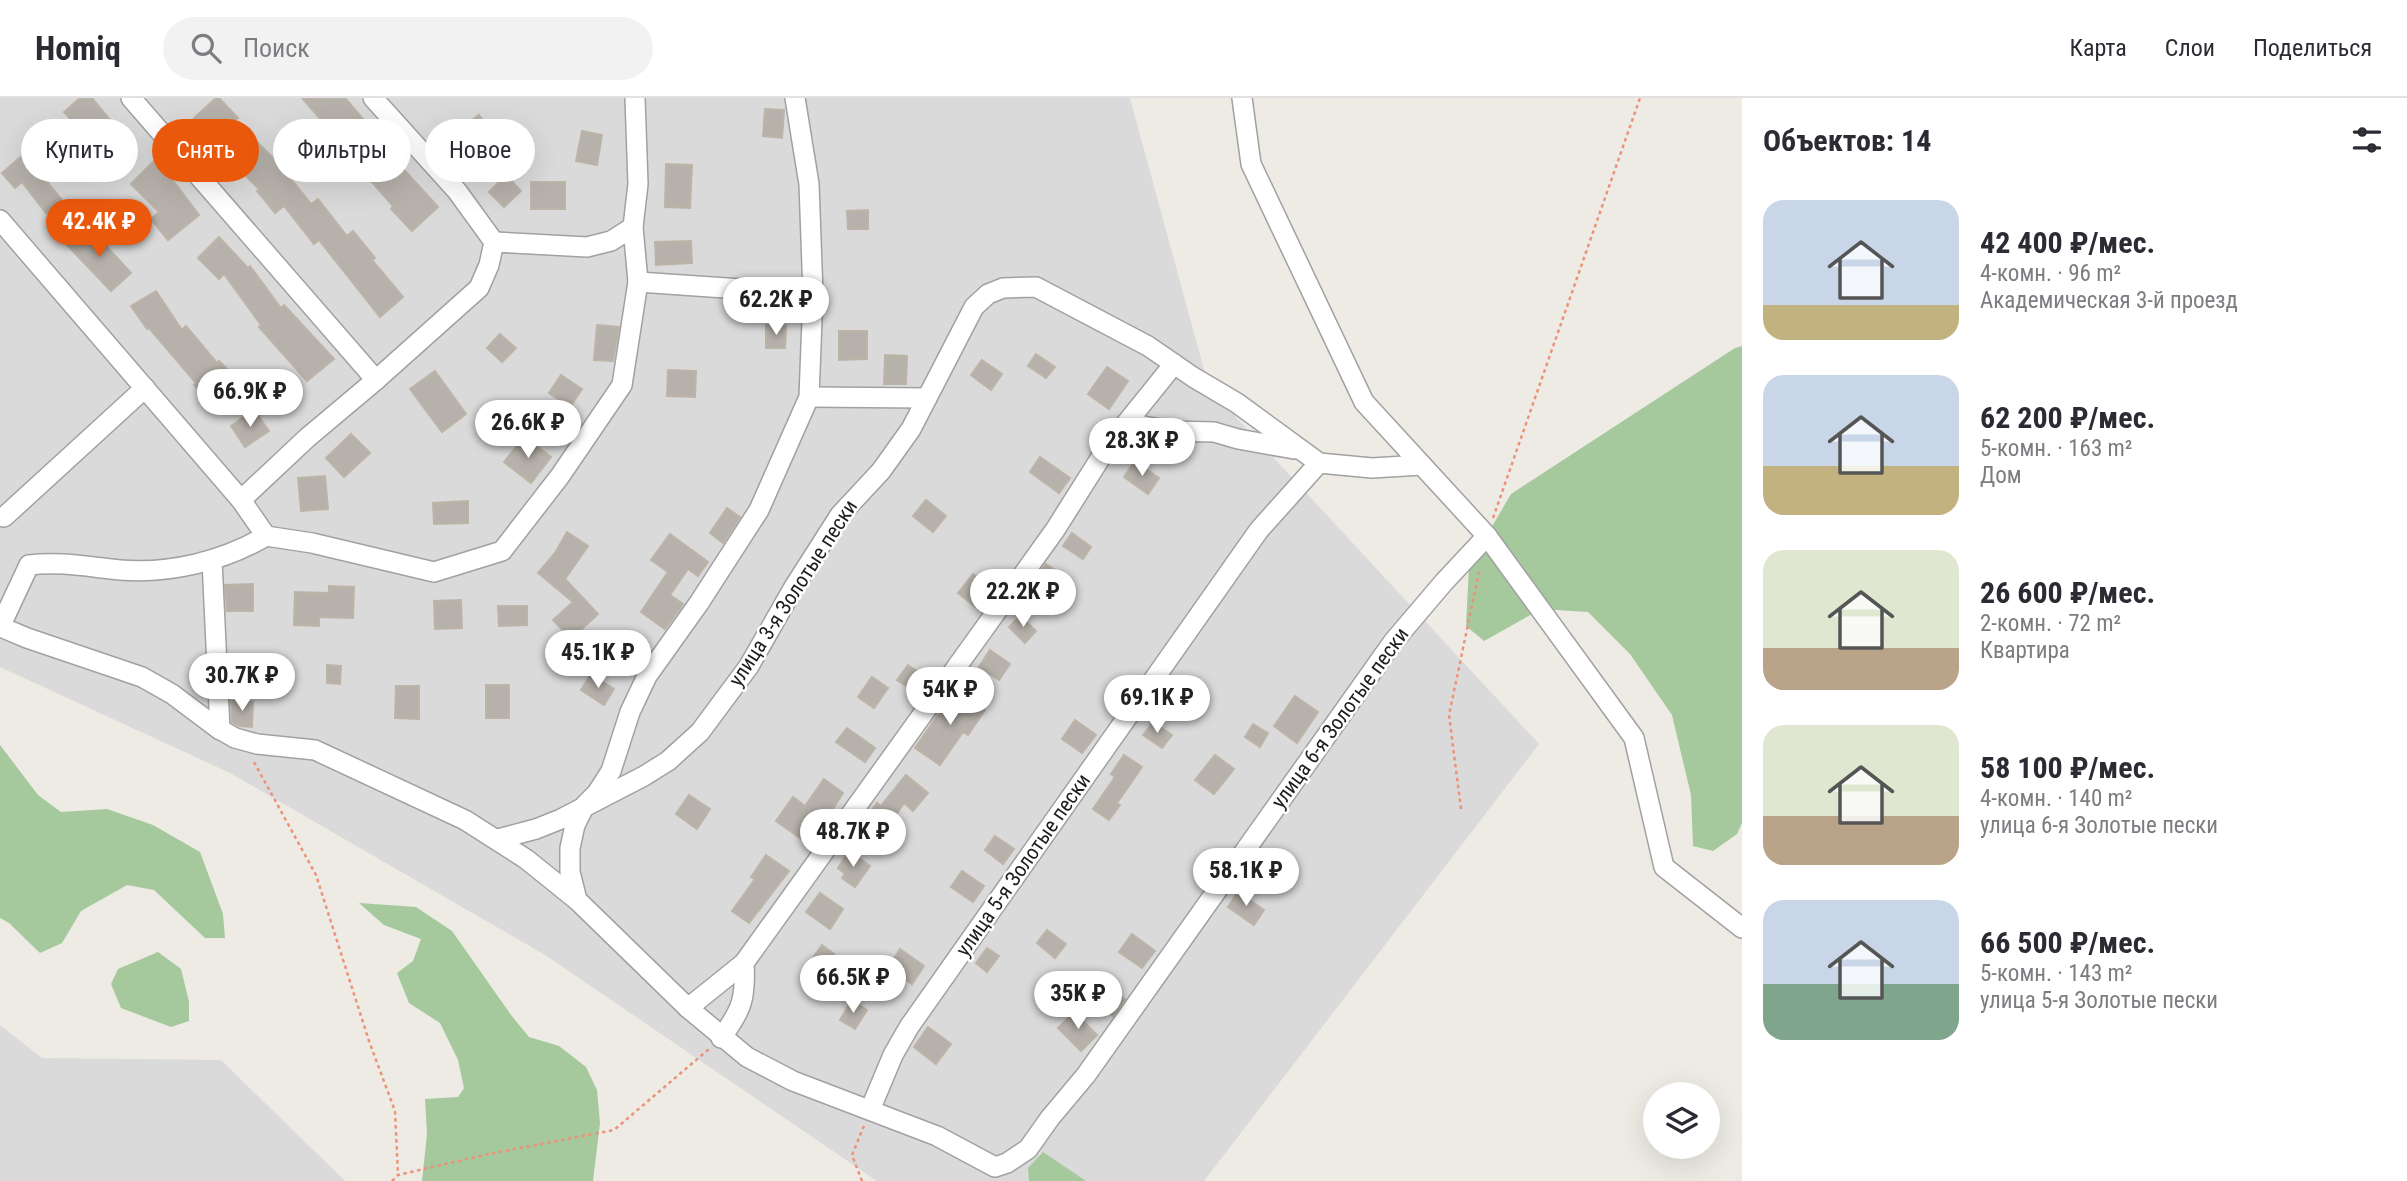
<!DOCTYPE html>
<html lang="ru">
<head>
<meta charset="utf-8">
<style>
  :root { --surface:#fff; --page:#f2f2f3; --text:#2b2b33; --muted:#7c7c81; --line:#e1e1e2; --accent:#ea580c }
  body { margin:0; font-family:"Roboto Condensed",sans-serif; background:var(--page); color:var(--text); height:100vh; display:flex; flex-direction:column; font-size:26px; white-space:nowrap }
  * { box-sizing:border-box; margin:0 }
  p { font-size:23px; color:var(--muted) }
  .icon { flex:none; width:38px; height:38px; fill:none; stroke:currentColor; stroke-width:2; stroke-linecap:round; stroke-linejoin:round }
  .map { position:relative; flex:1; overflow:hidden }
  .drawer { display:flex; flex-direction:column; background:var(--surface); width:665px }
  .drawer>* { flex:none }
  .hud { position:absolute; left:21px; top:21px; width:665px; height:63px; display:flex; gap:14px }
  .tools { position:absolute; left:1643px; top:984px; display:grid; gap:14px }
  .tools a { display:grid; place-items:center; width:77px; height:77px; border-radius:50%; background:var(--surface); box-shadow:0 7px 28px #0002; font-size:35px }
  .price { position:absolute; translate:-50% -60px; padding:0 16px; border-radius:24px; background:#fff; color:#222; font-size:23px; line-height:46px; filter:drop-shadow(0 2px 4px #0008) }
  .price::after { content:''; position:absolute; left:50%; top:42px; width:21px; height:16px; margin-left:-10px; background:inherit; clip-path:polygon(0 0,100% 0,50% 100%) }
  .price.on { background:var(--accent); color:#fff }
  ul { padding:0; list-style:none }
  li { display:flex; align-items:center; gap:21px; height:175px; padding:0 21px }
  li span { display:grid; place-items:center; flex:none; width:196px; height:140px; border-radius:21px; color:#555 }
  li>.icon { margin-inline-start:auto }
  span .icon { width:84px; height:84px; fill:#fffc; stroke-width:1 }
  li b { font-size:30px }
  h2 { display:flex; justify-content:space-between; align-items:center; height:84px; padding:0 21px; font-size:30px }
  .tag { padding:0 24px; border-radius:32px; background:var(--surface); box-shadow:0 7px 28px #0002; font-size:24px; line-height:63px }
  .tag.on { background:var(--accent); color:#fff }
  header { display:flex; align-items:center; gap:42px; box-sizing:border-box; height:98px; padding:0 35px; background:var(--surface); border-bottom:2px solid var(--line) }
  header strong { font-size:33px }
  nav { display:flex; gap:38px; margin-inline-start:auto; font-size:24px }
  .search { width:490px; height:63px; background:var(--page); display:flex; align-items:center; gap:18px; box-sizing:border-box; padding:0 24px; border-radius:38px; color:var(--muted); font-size:26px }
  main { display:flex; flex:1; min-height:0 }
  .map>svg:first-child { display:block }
</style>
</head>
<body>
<header>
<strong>Homiq</strong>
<div class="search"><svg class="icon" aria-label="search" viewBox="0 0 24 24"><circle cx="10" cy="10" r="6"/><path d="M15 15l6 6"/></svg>Поиск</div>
<nav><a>Карта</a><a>Слои</a><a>Поделиться</a></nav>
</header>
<main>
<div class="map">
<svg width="1742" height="1083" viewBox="0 0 1742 1083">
  <rect width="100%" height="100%" fill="#edebe4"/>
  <g fill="#dbdada">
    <path d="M0,0H1130L1209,290L1539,646L1204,1083H877L545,857L230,675L0,569Z"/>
    <path d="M0,927L42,960L221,962L345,1083H0Z"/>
  </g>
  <g fill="#a5c89d">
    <path d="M1742,248V725L1737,736L1713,753L1693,748L1691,697L1672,617L1630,556L1588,514L1541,511L1484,543L1466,528L1469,468L1511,396L1735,250Z"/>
    <path d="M0,647L38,697L61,714L107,711L153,727L200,754L223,816L225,840H205L154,792L127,787L81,813L62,845L40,855L9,825L0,820Z"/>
    <path d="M359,805L416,809L452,833L511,917L529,939L559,948L586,969L597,992L600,1025L593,1083H422L427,1036L425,1001L458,999L464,990L458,962L440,925L409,905L397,875L413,863L421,841L384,827Z"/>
    <path d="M158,854L181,871L189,904V923L171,929L121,910L111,886L118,871Z"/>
    <path d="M1043,1054L1086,1083H1029L1028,1070Z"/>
  </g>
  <g fill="#b6b1aa" stroke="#bdb4a8" stroke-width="2">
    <path d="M80,0H92L115,28L117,26L134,46L111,66L64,14Z"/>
    <path d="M216,0H219L238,20L235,22L278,65L311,106L318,101L347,138L353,133L375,160L372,162L403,199L380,219L319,142L314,146L284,108L275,115L257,93L259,91L225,57L227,55L194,20Z"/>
    <path d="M302,0H345L370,29L367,31L438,109L412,133L391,111L393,108L357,67L359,65Z"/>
    <path d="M765,11L784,12L782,40L763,38Z"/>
    <path d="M479,17L493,37L470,53L456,34Z"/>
    <path d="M582,33L602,37L597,67L576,63Z"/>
    <path d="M24,56L62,102L46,115L22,84L15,90L2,75Z"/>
    <path d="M154,63L171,80L199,117L168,142L151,121L159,114L131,86Z"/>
    <path d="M666,66L692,67L690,110L665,109Z"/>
    <path d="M506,77L521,93L504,109L489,94Z"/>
    <rect x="531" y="84" width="34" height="27"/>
    <path d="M868,112V131H848L847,113Z"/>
    <path d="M89,129L131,175L111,193L67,147Z"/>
    <path d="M219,139L248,170L250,168L281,210L284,207L334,261L307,283L259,229L261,227L224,176L219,181L198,160Z"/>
    <path d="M691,143L692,165L656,167L655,144Z"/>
    <path d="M156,193L182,232L186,228L217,265L219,263L239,283L214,307L194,287L196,285L149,230L147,231L131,208Z"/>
    <path d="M597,227L619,229L613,263L594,262Z"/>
    <path d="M766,227L786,228L785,250H766Z"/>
    <path d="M839,233H867V261L839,262Z"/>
    <path d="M500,236L516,250L502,264L487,250Z"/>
    <path d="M1036,256L1055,269L1046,280L1028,268Z"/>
    <path d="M885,257L907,258L906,286H884Z"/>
    <path d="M982,262L1002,276L991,292L971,277Z"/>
    <path d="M1107,269L1128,283L1109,311L1088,296Z"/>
    <path d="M668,272L696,273L695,299L667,298Z"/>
    <path d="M435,273L466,316L442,334L410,291Z"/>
    <path d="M561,277L582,291L570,309L549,295Z"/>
    <path d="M254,312L269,333L245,349L231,328Z"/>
    <path d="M351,336L370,355L344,379L326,360Z"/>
    <path d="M524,339L551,359L531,385L504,364Z"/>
    <path d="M1040,359L1070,380L1059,395L1030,374Z"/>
    <path d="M1135,363L1159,380L1148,396L1124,379Z"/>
    <path d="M325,378L328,411L301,413L298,380Z"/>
    <path d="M926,402L946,418L933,434L913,418Z"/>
    <path d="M468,403V425L434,426L433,405Z"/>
    <path d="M727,410L740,419L723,445L710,435Z"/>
    <path d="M567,434L588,448L565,481L598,516L571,541L553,522L573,504L538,475L555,455Z"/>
    <path d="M1072,435L1091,449L1083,461L1063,448Z"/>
    <path d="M670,436L708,464L698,478L688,471L670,497L683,506L665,531L641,514L668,474L651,462Z"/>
    <path d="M1046,466L1061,476L1050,491L1036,481Z"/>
    <path d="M973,476L991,489L976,509L958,495Z"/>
    <path d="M253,486V513H227L225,487Z"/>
    <path d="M329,488L354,489L353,520L319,519V528L294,527L295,494L329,495Z"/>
    <path d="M461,502L462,530L435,531L434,503Z"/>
    <path d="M498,508H527V527L499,528Z"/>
    <path d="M1020,518L1036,533L1025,545L1009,529Z"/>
    <path d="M990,552L1010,566L999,582L979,569Z"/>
    <path d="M327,567L341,568L340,586L327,585Z"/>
    <path d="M908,567L927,580L917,595L897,582Z"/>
    <path d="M591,576L614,591L604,607L581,592Z"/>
    <path d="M872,579L888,590L874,610L858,599Z"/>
    <path d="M1178,581L1193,591L1186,602L1170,593Z"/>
    <rect x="486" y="587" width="23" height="33"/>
    <path d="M396,588H419V621L395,620Z"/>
    <path d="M956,591L985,612L968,637L963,634L940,667L915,650Z"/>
    <path d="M1295,598L1318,614L1297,645L1274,628Z"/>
    <path d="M231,603L253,604L252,629L239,628L232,624Z"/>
    <path d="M1075,622L1096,637L1082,655L1062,641Z"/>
    <path d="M1153,624L1172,637L1162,650L1143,637Z"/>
    <path d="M1253,626L1268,635L1260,649L1245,639Z"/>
    <path d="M847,630L875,650L865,664L836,644Z"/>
    <path d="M1124,657L1142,669L1117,705L1120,707L1109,722L1093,711L1115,679L1111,676Z"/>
    <path d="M1215,657L1234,671L1214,696L1195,682Z"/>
    <path d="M906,677L928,695L913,713L904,705L888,729L869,716L877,705L881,708Z"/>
    <path d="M824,681L843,695L810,747L776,723L793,699L805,708Z"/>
    <path d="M689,697L710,711L697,731L676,716Z"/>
    <path d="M995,738L1014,751L1003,766L985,752Z"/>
    <path d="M849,753L870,768L855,789L842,780L845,776L838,770Z"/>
    <path d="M766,757L789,773L749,825L732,813L755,781L751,779Z"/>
    <path d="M962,773L984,788L973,804L951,789Z"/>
    <path d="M1238,794L1264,812L1254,827L1228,809Z"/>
    <path d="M820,795L843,811L830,831L806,814Z"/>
    <path d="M1047,832L1066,846L1055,860L1037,845Z"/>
    <path d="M1132,836L1155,853L1142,870L1119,854Z"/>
    <path d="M822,847L834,856L822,873L810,864Z"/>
    <path d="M987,850L999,858L987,874L976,865Z"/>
    <path d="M900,851L924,868L912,886L888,870Z"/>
    <path d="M1110,891L1125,901L1113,918L1098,909Z"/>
    <path d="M852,902L867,912L855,931L840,922Z"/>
    <path d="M1074,914L1097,937L1081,953L1058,930Z"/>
    <path d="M928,929L951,946L936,966L914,949Z"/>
  </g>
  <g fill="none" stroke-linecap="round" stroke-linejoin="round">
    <defs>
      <g id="minor">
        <path d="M131,0L376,282"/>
        <path d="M795,0L809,86L813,196L809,299L759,412L699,505L647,578L630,614L611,673L597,695L585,707L575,727L570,750V774L577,802L688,910L747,959L793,983L937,1038L995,1069L1007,1065L1028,1051L1050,1020L1086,977L1393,544L1444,484L1487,438"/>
        <path d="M1242,0L1251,66L1364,304L1487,438L1634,640L1664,769L1742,830"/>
        <path d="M0,122L241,402L266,438L312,445L434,474L502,453L560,378L622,287L638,184L633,129"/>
        <path d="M494,144L587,149L611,143L633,129L638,86L635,0"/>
        <path d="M638,184L813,196"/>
        <path d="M809,299L927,300"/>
        <path d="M1127,325L1171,333L1214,334L1238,341L1294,351"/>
        <path d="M241,402L307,340L376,282L479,190L489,167L494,144L457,93L373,0"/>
        <path d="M4,419L145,290"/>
        <path d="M212,462L220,632"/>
        <path d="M0,529L29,467C61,463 89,469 120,472C170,476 224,463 266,438"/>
        <path d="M1,529L27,540L142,579L172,596L216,629L235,640L257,646L315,652L465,722L526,761L577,802"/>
        <path d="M498,741L536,731L561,721L644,678L668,663L700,634L749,568L794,489L840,417L881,373L911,331L974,209L988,196L1003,190L1036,189L1148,248L1193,279L1237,305L1319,365L1372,370L1422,367"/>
        <path d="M688,910L744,865"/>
        <path d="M721,940C742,912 746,900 744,865L1055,432L1108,348L1174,266"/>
        <path d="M870,1012L893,957L909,929L1259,432L1319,365"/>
      </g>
    </defs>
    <use href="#minor" stroke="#a1a1a1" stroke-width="22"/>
    <g stroke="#eb9278" stroke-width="2.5" stroke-dasharray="3.5 3.5" stroke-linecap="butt">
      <path d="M1493,420L1640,0"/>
      <path d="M254,664L316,777L369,943L395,1013L398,1077"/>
      <path d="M1461,711L1449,617L1479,474"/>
      <path d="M392,1083L398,1077L489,1056L614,1032L709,951"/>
      <path d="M862,1083L852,1057L864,1028"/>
    </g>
    <use href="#minor" stroke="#fff" stroke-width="19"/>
  </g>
  <g text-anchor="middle" stroke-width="5" stroke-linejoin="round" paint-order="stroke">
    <g font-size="21" fill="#1d1d1d" stroke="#fff">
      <text transform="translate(793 495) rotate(-57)" y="7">улица 3-я Золотые пески</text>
      <text transform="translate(1340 620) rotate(-54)" y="7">улица 6-я Золотые пески</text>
      <text transform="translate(1023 767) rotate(-55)" y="7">улица 5-я Золотые пески</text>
    </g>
  </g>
</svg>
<div class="tools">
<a><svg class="icon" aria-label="layers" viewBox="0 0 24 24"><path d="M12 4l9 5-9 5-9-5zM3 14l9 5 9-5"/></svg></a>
</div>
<b class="price on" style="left:99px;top:161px">42.4K ₽</b>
<b class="price" style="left:776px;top:239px">62.2K ₽</b>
<b class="price" style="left:250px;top:331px">66.9K ₽</b>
<b class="price" style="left:528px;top:362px">26.6K ₽</b>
<b class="price" style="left:1142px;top:380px">28.3K ₽</b>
<b class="price" style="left:1023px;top:531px">22.2K ₽</b>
<b class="price" style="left:598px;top:592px">45.1K ₽</b>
<b class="price" style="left:242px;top:615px">30.7K ₽</b>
<b class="price" style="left:950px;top:629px">54K ₽</b>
<b class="price" style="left:1157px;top:637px">69.1K ₽</b>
<b class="price" style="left:853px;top:771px">48.7K ₽</b>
<b class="price" style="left:1246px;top:810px">58.1K ₽</b>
<b class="price" style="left:853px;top:917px">66.5K ₽</b>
<b class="price" style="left:1078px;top:933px">35K ₽</b>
<div class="hud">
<a class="tag">Купить</a>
<a class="tag on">Снять</a>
<a class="tag">Фильтры</a>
<a class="tag">Новое</a>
</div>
</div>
<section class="drawer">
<h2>Объектов: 14<svg class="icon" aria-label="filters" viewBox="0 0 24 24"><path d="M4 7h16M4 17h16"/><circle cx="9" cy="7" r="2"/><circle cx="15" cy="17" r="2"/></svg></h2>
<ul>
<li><span style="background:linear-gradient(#c9d6e8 75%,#c2b280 0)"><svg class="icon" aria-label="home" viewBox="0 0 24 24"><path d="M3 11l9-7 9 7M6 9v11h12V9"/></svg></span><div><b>42 400 ₽/мес.</b><p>4-комн. · 96 m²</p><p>Академическая 3-й проезд</p></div></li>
<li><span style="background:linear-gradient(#c9d6e8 65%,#c2b280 0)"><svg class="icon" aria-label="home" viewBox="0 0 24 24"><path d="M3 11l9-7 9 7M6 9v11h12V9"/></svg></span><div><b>62 200 ₽/мес.</b><p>5-комн. · 163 m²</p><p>Дом</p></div></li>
<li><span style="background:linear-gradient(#dfe7d0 70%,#b9a48a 0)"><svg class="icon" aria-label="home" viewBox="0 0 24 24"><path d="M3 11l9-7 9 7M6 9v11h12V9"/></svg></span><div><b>26 600 ₽/мес.</b><p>2-комн. · 72 m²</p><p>Квартира</p></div></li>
<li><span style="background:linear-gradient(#dfe7d0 65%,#b9a48a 0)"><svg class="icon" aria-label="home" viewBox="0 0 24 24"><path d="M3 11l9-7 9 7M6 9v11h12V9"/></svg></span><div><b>58 100 ₽/мес.</b><p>4-комн. · 140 m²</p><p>улица 6-я Золотые пески</p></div></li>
<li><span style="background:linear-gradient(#c9d6e8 60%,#7fa58c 0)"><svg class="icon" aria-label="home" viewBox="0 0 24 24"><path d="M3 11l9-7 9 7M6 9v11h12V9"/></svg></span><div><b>66 500 ₽/мес.</b><p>5-комн. · 143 m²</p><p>улица 5-я Золотые пески</p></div></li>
</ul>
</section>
</main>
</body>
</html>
